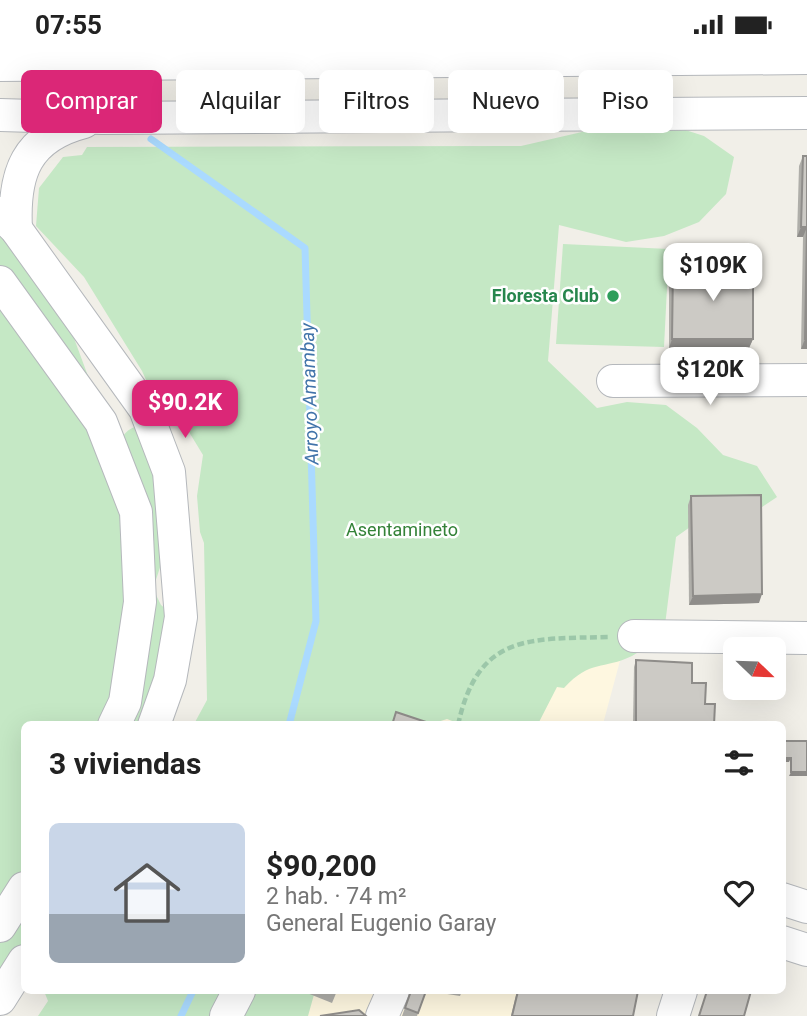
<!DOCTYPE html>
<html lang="es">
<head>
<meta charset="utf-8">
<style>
  :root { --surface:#fff; --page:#f2f2f2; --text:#222; --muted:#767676; --line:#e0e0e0; --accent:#db2777 }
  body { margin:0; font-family:Roboto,sans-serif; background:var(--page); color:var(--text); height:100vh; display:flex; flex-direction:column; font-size:26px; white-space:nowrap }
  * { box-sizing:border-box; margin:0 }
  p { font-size:23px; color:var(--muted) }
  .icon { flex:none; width:38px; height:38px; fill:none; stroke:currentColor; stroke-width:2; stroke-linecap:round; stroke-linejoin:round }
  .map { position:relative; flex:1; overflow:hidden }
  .panel { position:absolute; left:21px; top:672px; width:765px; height:273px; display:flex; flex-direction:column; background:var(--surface); border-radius:10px; box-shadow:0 7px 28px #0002 }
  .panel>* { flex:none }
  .guide { position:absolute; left:21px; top:21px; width:766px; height:63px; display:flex; gap:14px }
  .needle { width:46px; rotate:113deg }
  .buttons { position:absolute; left:723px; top:588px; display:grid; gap:14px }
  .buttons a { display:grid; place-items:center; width:63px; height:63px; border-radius:10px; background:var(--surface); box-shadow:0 7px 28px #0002; font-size:35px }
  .price { position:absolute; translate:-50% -60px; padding:0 16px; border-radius:14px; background:#fff; color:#222; font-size:23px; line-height:46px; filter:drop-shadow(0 2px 4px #0008) }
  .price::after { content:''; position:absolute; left:50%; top:42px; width:21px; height:16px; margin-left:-10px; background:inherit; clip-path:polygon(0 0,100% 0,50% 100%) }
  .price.selected { background:var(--accent); color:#fff }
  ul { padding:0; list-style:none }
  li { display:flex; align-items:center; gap:21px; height:175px; padding:0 28px }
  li+li { border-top:2px solid var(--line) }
  li span { display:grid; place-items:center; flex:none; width:196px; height:140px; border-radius:10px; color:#555 }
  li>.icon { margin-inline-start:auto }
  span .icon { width:84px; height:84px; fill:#fffc; stroke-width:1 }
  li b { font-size:30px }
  h2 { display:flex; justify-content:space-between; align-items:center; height:84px; padding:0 28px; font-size:30px }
  .pill { padding:0 24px; border-radius:10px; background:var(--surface); box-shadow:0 7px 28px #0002; font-size:24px; line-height:63px }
  .pill.selected { background:var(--accent); color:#fff }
  .status { display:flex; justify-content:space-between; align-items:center; height:49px; padding:0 35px; background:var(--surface); direction:ltr }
  .status svg { height:19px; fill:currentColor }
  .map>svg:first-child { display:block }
</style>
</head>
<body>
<div class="status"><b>07:55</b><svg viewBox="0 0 49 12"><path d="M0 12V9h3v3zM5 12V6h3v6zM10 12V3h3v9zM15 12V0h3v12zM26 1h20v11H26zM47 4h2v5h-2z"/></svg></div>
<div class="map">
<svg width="807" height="967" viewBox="0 0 807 967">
  <rect width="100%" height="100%" fill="#f1efe8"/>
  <g fill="#fef7e0">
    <path d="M621,608L603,675L372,676Z"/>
    <path d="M281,942H530L523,967H273Z"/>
  </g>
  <g fill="#c5e8c5">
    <path d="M670,76L704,87L734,108L726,145L699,173L664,187L626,193L559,176L548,312L597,359L627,353L666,356L697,379L723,406L757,417L777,448L744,470L707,466L676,488L664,584C654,592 643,601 632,607C603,621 591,610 564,639L557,638L538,675H460L447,670L428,676L194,675L207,651L204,494L200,483L197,447L203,406L186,378L157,355L142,322L84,228L36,177L39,139L63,108L82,106L87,98L521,97L595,80Z"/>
    <path d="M0,180L68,273L115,400C127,378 133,374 158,379L165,503L153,540L161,556L175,568L143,675L24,676V905L0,967Z"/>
    <path d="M563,195L669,200L664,298L556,295Z"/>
    <path d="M44,942H315L308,967H38L48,952Z"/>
  </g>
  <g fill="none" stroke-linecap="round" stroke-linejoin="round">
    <g stroke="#aadaff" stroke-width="7">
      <path d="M151,90L305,199L316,572L289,676"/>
      <path d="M181,967L193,942"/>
    </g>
    <defs>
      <g id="minor">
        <path d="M0,16L807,9"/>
        <path d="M0,66L102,69L807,64"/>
        <path d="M0,164L16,180L145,360L169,423L181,568L170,631L154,676"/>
        <path d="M16,180C13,124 26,88 84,73"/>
        <path d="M0,233L101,373L136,463L140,553L125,653L114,676"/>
        <path d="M613,332L807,331"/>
        <path d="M634,587L807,589"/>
        <path d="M782,850L807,858"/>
        <path d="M0,877L24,839"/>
        <path d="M782,893L807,901"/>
        <path d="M0,950L24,912"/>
        <path d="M226,967L239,942"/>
        <path d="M382,967L393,942"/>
        <path d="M673,967L681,942"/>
      </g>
    </defs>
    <use href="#minor" stroke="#b5b8bc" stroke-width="34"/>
    <path stroke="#9cc7a9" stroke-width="4.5" stroke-dasharray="7 3.5" stroke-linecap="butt" d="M458,676C478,584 529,590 609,588"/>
    <use href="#minor" stroke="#fff" stroke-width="32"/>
  </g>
  <g fill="#afaea9">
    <path d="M803,107H807V300H801L803,188H797L799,117Z"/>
    <path d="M700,216L753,290L749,299H669V229L673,220L699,219Z"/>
    <path d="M691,447L759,554L689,556L688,456Z"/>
    <path d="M636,611L692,634L705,655L714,676H633L634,618Z"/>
    <path d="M302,942H337L332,954Z"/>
    <path d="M411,942H426L417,967H402Z"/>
    <path d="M428,942H462L460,947Z"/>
    <path d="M517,942L633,967H511Z"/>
  </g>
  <g fill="#8f8d8a">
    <path d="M801,178H807L803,188H797Z"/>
    <path d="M672,290H753L749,299H669Z"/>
    <path d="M805,290H807V300H801Z"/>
    <path d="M762,545L759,554L689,556L693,547Z"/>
    <path d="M782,709H791L789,713H782Z"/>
    <path d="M791,723H807V727H789Z"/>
  </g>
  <g fill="#cccac5" stroke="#8f8d8a" stroke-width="2">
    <path d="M803,107H807V290H805L807,178H801Z"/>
    <path d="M700,216L753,217V290H672L673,220L700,219Z"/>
    <path d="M761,446L762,545L693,547L691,447Z"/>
    <path d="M636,611L692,614V634H706L705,655H715L714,676H636Z"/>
    <path d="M396,663L435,676H392Z"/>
    <path d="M782,692H807V723H791V709H782Z"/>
    <path d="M411,942H426L418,964L405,959Z"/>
    <path d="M518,942H638L633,967H512Z"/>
    <path d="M707,942H751L744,967H699Z"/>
    <path d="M359,961L366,967H320Z"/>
  </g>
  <circle fill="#2e9e5b" stroke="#fff" stroke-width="2.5" cx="613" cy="247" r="7"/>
  <g text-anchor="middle" stroke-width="5" stroke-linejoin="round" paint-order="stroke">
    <g font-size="18" font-weight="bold" fill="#27864d" stroke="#fff" text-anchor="end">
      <text x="599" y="253">Floresta Club</text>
    </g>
    <g font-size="18" fill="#348238" stroke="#fff">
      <text x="402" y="487">Asentamineto</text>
    </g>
    <g font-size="19" font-style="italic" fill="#4174aa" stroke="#fff">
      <text transform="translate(309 345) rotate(-92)" y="7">Arroyo Amambay</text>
    </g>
  </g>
</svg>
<div class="buttons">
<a><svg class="needle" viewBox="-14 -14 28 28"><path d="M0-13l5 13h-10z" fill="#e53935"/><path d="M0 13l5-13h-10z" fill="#767676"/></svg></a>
</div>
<b class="price" style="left:713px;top:254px">$109K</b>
<b class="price" style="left:710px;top:358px">$120K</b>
<b class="price selected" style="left:185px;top:391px">$90.2K</b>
<div class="guide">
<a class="pill selected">Comprar</a>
<a class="pill">Alquilar</a>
<a class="pill">Filtros</a>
<a class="pill">Nuevo</a>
<a class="pill">Piso</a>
</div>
<section class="panel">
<h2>3 viviendas<svg class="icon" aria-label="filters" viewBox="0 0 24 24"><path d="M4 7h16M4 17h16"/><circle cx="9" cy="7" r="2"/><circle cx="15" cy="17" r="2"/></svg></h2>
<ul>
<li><span style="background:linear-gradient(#c9d6e8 65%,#9aa5b1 0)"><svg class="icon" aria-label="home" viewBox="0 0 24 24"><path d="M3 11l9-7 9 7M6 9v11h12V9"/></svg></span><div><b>$90,200</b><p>2 hab. · 74 m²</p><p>General Eugenio Garay</p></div><svg class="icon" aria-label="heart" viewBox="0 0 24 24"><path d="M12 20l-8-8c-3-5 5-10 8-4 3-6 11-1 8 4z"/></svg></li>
</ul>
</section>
</div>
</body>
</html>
